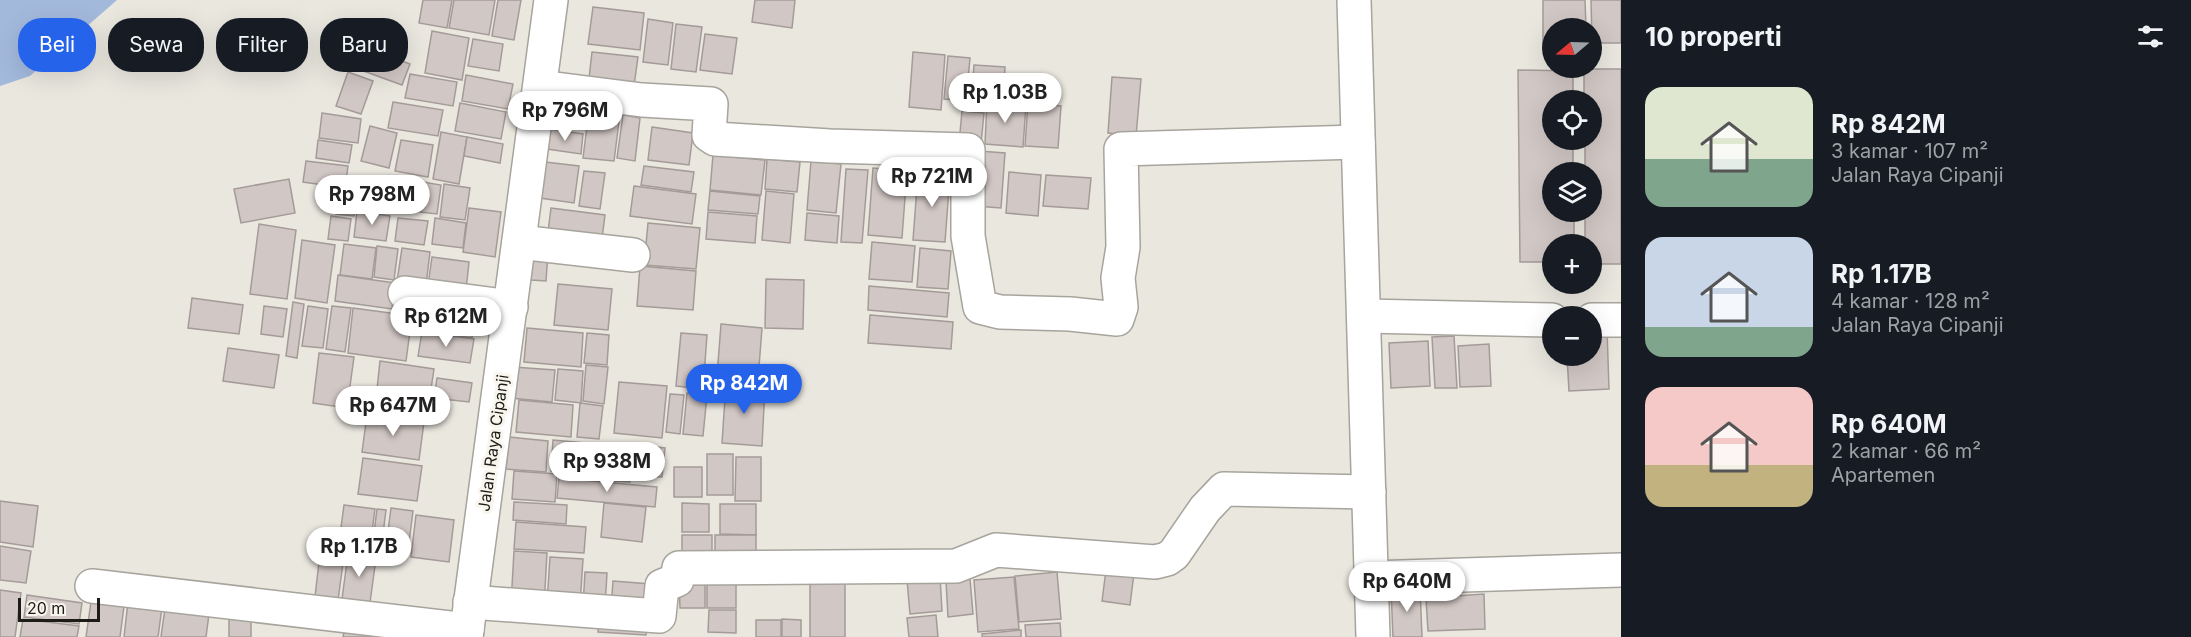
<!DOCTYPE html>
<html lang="id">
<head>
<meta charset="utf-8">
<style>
  :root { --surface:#171b24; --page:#20242c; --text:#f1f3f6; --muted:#9ea1a6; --accent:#2563eb }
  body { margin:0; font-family:Inter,sans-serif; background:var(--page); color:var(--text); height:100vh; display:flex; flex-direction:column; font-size:22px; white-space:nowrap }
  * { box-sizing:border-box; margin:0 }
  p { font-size:20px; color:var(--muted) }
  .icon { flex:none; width:33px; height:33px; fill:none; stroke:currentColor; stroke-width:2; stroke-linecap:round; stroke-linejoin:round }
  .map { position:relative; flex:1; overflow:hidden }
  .side { display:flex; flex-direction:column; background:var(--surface); width:570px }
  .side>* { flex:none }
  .top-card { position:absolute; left:18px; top:18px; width:570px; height:54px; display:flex; gap:12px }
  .needle { width:39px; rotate:251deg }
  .buttons { position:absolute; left:1542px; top:18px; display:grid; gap:12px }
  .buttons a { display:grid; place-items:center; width:60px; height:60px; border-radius:50%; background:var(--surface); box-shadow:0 6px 24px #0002; font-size:30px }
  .scale { position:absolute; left:18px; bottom:15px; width:82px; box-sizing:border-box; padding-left:6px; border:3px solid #1c1b18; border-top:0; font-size:16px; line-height:21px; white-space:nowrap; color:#1c1b18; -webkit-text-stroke:4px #f8f5ec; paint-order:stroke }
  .price { position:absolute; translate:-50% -51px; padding:0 14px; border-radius:21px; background:#fff; color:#222; font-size:20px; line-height:39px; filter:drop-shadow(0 2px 3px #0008) }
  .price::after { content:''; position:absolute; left:50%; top:36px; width:18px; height:14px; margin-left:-9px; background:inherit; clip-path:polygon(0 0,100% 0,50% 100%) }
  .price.current { background:var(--accent); color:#fff }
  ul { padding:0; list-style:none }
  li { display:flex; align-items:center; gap:18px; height:150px; padding:0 24px }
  li span { display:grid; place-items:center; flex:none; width:168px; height:120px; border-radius:18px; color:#555 }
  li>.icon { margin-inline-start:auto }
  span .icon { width:72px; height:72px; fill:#fffc; stroke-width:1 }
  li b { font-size:26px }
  h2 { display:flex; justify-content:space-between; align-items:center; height:72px; padding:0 24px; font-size:26px }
  .chip { padding:0 21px; border-radius:24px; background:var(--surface); box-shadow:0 6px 24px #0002; font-size:21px; line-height:54px }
  .chip.current { background:var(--accent); color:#fff }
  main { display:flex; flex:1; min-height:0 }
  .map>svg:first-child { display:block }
</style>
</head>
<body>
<main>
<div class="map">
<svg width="1621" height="637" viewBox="0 0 1621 637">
  <rect width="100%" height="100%" fill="#eae7df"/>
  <path fill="#a3b9dc" d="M0,0H117L30,76L0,86Z"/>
  <g fill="#d1c7c4" stroke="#a49b98" stroke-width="1.5">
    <path d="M423,0H452L447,28L419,23Z"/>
    <path d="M454,0H495L489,35L449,28Z"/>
    <path d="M498,0H521L514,40L492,36Z"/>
    <path d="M755,0H795L792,28L752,22Z"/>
    <path d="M1543,0H1585L1586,28H1552V46L1543,47Z"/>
    <path d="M1591,0H1621V43H1592Z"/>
    <path d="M593,7L644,13L640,50L588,44Z"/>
    <path d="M648,19L673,23L668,65L643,62Z"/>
    <path d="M676,24L702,27L696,72L671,69Z"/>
    <path d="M432,31L469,38L462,80L425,73Z"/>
    <path d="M705,34L737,38L732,74L700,70Z"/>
    <path d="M473,39L503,44L499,71L468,66Z"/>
    <path d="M366,48L410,64L402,85L358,69Z"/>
    <path d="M592,52L638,57L633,93L588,87Z"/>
    <path d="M913,52L945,55L941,110L909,107Z"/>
    <path d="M948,56L970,58L966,101L944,99Z"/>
    <path d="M974,65L1005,67L1003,98L972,96Z"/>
    <path d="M1584,69H1621V264H1592V244H1585V212H1592V172H1585V140H1592V100H1584Z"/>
    <path d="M1518,70L1573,71V100H1552V140H1573V172H1552V212H1574V244H1552V262H1520Z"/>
    <path d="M348,72L373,81L361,114L336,106Z"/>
    <path d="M410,74L457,82L453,106L405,98Z"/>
    <path d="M466,75L513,84L508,109L462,101Z"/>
    <path d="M1009,77L1037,79L1035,97L1007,95Z"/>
    <path d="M1112,77L1141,79L1136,136L1108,133Z"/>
    <path d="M987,101L1026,105L1023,147L985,144Z"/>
    <path d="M393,102L443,110L438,136L388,128Z"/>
    <path d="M460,103L506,112L501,139L455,131Z"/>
    <path d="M1028,103L1061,106L1058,148L1025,146Z"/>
    <path d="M589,110L620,114L614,161L583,158Z"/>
    <path d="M962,111L984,113L981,144L959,143Z"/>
    <path d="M322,113L361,119L358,143L319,138Z"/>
    <path d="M623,115L640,118L635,161L617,158Z"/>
    <path d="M370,126L397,133L389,168L361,161Z"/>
    <path d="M652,127L693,133L689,165L648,160Z"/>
    <path d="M549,129L583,134L581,154L547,149Z"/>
    <path d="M441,132L467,137L459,184L433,179Z"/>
    <path d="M467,137L503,144L500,163L464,156Z"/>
    <path d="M318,140L352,145L349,163L316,158Z"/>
    <path d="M401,140L433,145L428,177L395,171Z"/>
    <path d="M979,151L1005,153L1001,208L975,206Z"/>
    <path d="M713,155L765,160L761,195L710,190Z"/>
    <path d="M767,159L800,162L797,192L765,189Z"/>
    <path d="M306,161L348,166L345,188L303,182Z"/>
    <path d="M811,161L841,164L836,213L807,210Z"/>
    <path d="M545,162L579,166L574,203L540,198Z"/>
    <path d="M644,166L694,172L691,192L641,185Z"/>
    <path d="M873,168L907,171L902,238L868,235Z"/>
    <path d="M846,169L868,170L862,243L841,242Z"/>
    <path d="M584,171L605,173L600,209L579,206Z"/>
    <path d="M1009,172L1041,175L1038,216L1006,213Z"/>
    <path d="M918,173L950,175L945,242L913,240Z"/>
    <path d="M1046,175L1091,178L1088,209L1043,206Z"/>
    <path d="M289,179L295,213L241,223L234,189Z"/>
    <path d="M423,182L441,185L437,214L420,212Z"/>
    <path d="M444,184L470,188L465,220L440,217Z"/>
    <path d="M399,186L421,189L418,212L396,209Z"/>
    <path d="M634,186L696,194L692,224L630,216Z"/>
    <path d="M710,191L760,196L758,214L708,210Z"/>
    <path d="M766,191L794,194L790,243L762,240Z"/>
    <path d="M337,200L356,202L354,216L336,214Z"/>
    <path d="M469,208L501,212L495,257L463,252Z"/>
    <path d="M551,208L605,215L601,246L547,240Z"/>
    <path d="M357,211L390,216L386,241L354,237Z"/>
    <path d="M708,212L757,216L755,243L706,239Z"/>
    <path d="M807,213L839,216L837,243L805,240Z"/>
    <path d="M331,216L351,219L348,241L328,239Z"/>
    <path d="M398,218L428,221L424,245L395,241Z"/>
    <path d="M435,218L466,223L463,248L432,244Z"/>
    <path d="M648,223L700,228L696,269L644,265Z"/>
    <path d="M259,224L296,230L287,299L250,294Z"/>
    <path d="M302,240L335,245L327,303L295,298Z"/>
    <path d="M872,242L915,246L912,282L869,279Z"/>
    <path d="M344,244L376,248L372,279L340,275Z"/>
    <path d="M377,246L398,249L394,280L374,277Z"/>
    <path d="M402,248L430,252L426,285L397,281Z"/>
    <path d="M920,248L951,251L948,289L917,287Z"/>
    <path d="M533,252L548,253L546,281L531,280Z"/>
    <path d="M432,257L469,262L466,290L428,285Z"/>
    <path d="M640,266L696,271L693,310L637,306Z"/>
    <path d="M338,275L395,283L392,309L335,301Z"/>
    <path d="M766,279L804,280L803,329L765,328Z"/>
    <path d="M558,284L612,289L608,330L554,325Z"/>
    <path d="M869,286L949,293L947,317L868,310Z"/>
    <path d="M192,298L243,305L239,334L188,328Z"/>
    <path d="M293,302L304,304L297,358L286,356Z"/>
    <path d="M264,306L287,309L283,337L261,334Z"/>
    <path d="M308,306L328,309L323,348L302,346Z"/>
    <path d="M332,306L351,308L345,352L326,349Z"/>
    <path d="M353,308L412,316L406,361L348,353Z"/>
    <path d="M437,313L474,318L472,338L434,333Z"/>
    <path d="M870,315L953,322L951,349L868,343Z"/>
    <path d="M721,324L762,328L758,380L717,376Z"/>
    <path d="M527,328L583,333L581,367L524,362Z"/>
    <path d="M1607,329L1609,389L1569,391L1567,356H1592V330Z"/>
    <path d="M422,332L474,339L470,363L418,356Z"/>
    <path d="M587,333L609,335L607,365L584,363Z"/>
    <path d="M681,333L707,335L703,389L676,386Z"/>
    <path d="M1454,336L1457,388H1435L1432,337Z"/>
    <path d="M1428,341L1430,386L1391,388L1389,343Z"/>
    <path d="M1489,344L1491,386L1460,387L1458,346Z"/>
    <path d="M228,348L279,355L274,388L223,381Z"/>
    <path d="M319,353L354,357L347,408L313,403Z"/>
    <path d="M380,361L434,369L430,396L377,389Z"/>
    <path d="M586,365L608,367L604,404L583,401Z"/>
    <path d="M513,367L555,370L552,402L510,398Z"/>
    <path d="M558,369L583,371L581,403L555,400Z"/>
    <path d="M437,378L472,383L469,402L434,398Z"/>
    <path d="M619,382L667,386L662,438L614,433Z"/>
    <path d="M726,383L765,386L762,446L722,443Z"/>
    <path d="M378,391L431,398L428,421L375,414Z"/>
    <path d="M687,393L707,395L703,436L683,434Z"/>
    <path d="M670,394L684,395L680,434L666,432Z"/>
    <path d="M519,400L573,405L571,437L516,432Z"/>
    <path d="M580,403L603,406L599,439L577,437Z"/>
    <path d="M367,415L424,422L419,460L362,452Z"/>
    <path d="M509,437L548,441L546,472L506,469Z"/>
    <path d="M553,440L607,445L604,476L551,471Z"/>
    <path d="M615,444L633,445L630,482L612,481Z"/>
    <path d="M639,445L665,448L662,477L636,475Z"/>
    <rect x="707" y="454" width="26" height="41"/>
    <path d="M736,457H761V501H735Z"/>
    <path d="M363,458L422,466L417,501L358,494Z"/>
    <rect x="674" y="467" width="28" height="30"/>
    <path d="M514,471L557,474L555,502L512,499Z"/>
    <path d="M559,478L657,487L655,507L557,498Z"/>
    <path d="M0,501L38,506L33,547L0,542Z"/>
    <path d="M514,502L567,505L566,524L513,520Z"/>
    <path d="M604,503L646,507L642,542L601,537Z"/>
    <path d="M682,503L709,504V532H682Z"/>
    <path d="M720,504H756V535L720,534Z"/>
    <path d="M344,505L375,509L371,539L340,535Z"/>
    <path d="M391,508L413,511L408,550L386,547Z"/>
    <path d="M377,509L386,510L381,550L372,549Z"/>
    <path d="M416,515L454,520L449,562L411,557Z"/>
    <path d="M516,522L586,527L584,553L514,549Z"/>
    <rect x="682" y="535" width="30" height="29"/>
    <rect x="715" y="535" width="41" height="32"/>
    <path d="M321,545L345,548L337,608L314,605Z"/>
    <path d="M0,546L31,551L26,583L0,580Z"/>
    <path d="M349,547L377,551L369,610L341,606Z"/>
    <path d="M514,551L547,553L544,606L511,604Z"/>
    <path d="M550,557L583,559L580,605L547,603Z"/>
    <path d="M1106,570L1134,573L1130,605L1102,601Z"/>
    <path d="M585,572L607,573L605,607L583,606Z"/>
    <path d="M1057,572L1061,619L1019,622L1015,576Z"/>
    <rect x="810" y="576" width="35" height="61"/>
    <path d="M940,577L942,611L910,614L907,580Z"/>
    <path d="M1014,577L1019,629L978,632L974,580Z"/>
    <path d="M970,579L973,614L948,617L946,581Z"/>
    <rect x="707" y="580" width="29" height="28"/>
    <path d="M613,581L651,584L649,613L611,610Z"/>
    <path d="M679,581H705V608H680Z"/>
    <path d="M1420,588L1422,637H1393L1391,589Z"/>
    <path d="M0,590L21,593L15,637H0Z"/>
    <path d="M1484,594L1485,629L1428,631L1426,598Z"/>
    <path d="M27,595L82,603L79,624L24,617Z"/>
    <path d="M91,602L124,606L120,637H86Z"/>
    <path d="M128,602L162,607L158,637H124Z"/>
    <path d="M165,608L209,614L206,637H161Z"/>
    <path d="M709,610H736V633L708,632Z"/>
    <path d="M600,613L648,616L646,635L598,632Z"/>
    <path d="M936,615L938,637H909L907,618Z"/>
    <rect x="229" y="618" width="22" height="19"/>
    <path d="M23,619L79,626L77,637H20Z"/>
    <path d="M782,619L801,620V637H782Z"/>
    <rect x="756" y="620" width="25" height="17"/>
    <path d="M1060,623L1061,637H1026L1025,625Z"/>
    <path d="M1021,630V637H982V634Z"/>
    <path d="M344,632L381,637H343Z"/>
  </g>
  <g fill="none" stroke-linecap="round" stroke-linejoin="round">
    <defs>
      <g id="minor">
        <path d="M1354,0L1373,637"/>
        <path d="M540,87L642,100L711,104L709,135L715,139L830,146L968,150V236L980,307L1000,312L1070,314L1117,319L1121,307L1118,278L1123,247L1121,149L1358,142"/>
        <path d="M519,242L633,255"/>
        <path d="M405,293L511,307"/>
        <path d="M1365,316L1552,320"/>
        <path d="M1592,320H1621"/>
        <path d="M1370,578L1621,570"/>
        <path d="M92,586L467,630"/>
        <path d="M470,602L659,616L662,586L677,580L679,568L956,566L996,550L1155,562L1167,559L1174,554L1205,509L1224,489L1369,492"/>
      </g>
      <path id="major" d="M466,637L551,0"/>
    </defs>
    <use href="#minor" stroke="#a6a49c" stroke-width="36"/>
    <use href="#major" stroke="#a6a49c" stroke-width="36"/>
    <use href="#minor" stroke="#fff" stroke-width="33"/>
    <use href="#major" stroke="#fff" stroke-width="33"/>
  </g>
  <g text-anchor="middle" stroke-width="6" stroke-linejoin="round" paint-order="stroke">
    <g font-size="16" fill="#1c1b18" stroke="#f8f5ec">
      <text transform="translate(493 443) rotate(-82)" y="6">Jalan Raya Cipanji</text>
    </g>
  </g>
</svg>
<div class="buttons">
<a><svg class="needle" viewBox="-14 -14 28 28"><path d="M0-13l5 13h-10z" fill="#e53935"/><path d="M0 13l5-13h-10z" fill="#9ea1a6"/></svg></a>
<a><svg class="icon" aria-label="locate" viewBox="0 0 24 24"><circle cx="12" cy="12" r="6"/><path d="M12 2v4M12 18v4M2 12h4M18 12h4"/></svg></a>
<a><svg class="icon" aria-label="layers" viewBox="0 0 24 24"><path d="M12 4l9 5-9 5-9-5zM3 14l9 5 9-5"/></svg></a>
<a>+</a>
<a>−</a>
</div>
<div class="scale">20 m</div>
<b class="price" style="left:1005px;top:124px">Rp 1.03B</b>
<b class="price" style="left:565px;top:142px">Rp 796M</b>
<b class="price" style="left:932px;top:208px">Rp 721M</b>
<b class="price" style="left:372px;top:226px">Rp 798M</b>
<b class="price" style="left:446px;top:348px">Rp 612M</b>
<b class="price current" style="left:744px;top:415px">Rp 842M</b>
<b class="price" style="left:393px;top:437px">Rp 647M</b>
<b class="price" style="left:607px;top:493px">Rp 938M</b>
<b class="price" style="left:359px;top:578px">Rp 1.17B</b>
<b class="price" style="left:1407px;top:613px">Rp 640M</b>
<div class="top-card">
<a class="chip current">Beli</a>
<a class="chip">Sewa</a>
<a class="chip">Filter</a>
<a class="chip">Baru</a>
</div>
</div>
<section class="side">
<h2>10 properti<svg class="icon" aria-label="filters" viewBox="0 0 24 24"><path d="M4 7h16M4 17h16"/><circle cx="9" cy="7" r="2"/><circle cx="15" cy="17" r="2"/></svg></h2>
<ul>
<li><span style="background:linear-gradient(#dfe7d0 60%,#7fa58c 0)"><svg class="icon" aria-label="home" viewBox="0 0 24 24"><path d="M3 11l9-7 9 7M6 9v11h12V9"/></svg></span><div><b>Rp 842M</b><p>3 kamar · 107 m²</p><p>Jalan Raya Cipanji</p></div></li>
<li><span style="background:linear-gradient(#c9d6e8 75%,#7fa58c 0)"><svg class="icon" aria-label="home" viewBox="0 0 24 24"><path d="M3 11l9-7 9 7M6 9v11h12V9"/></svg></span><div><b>Rp 1.17B</b><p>4 kamar · 128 m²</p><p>Jalan Raya Cipanji</p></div></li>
<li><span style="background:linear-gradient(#f6c9c9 65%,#c2b280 0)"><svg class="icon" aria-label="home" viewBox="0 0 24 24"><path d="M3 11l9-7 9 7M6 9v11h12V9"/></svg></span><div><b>Rp 640M</b><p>2 kamar · 66 m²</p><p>Apartemen</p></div></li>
</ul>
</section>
</main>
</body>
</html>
